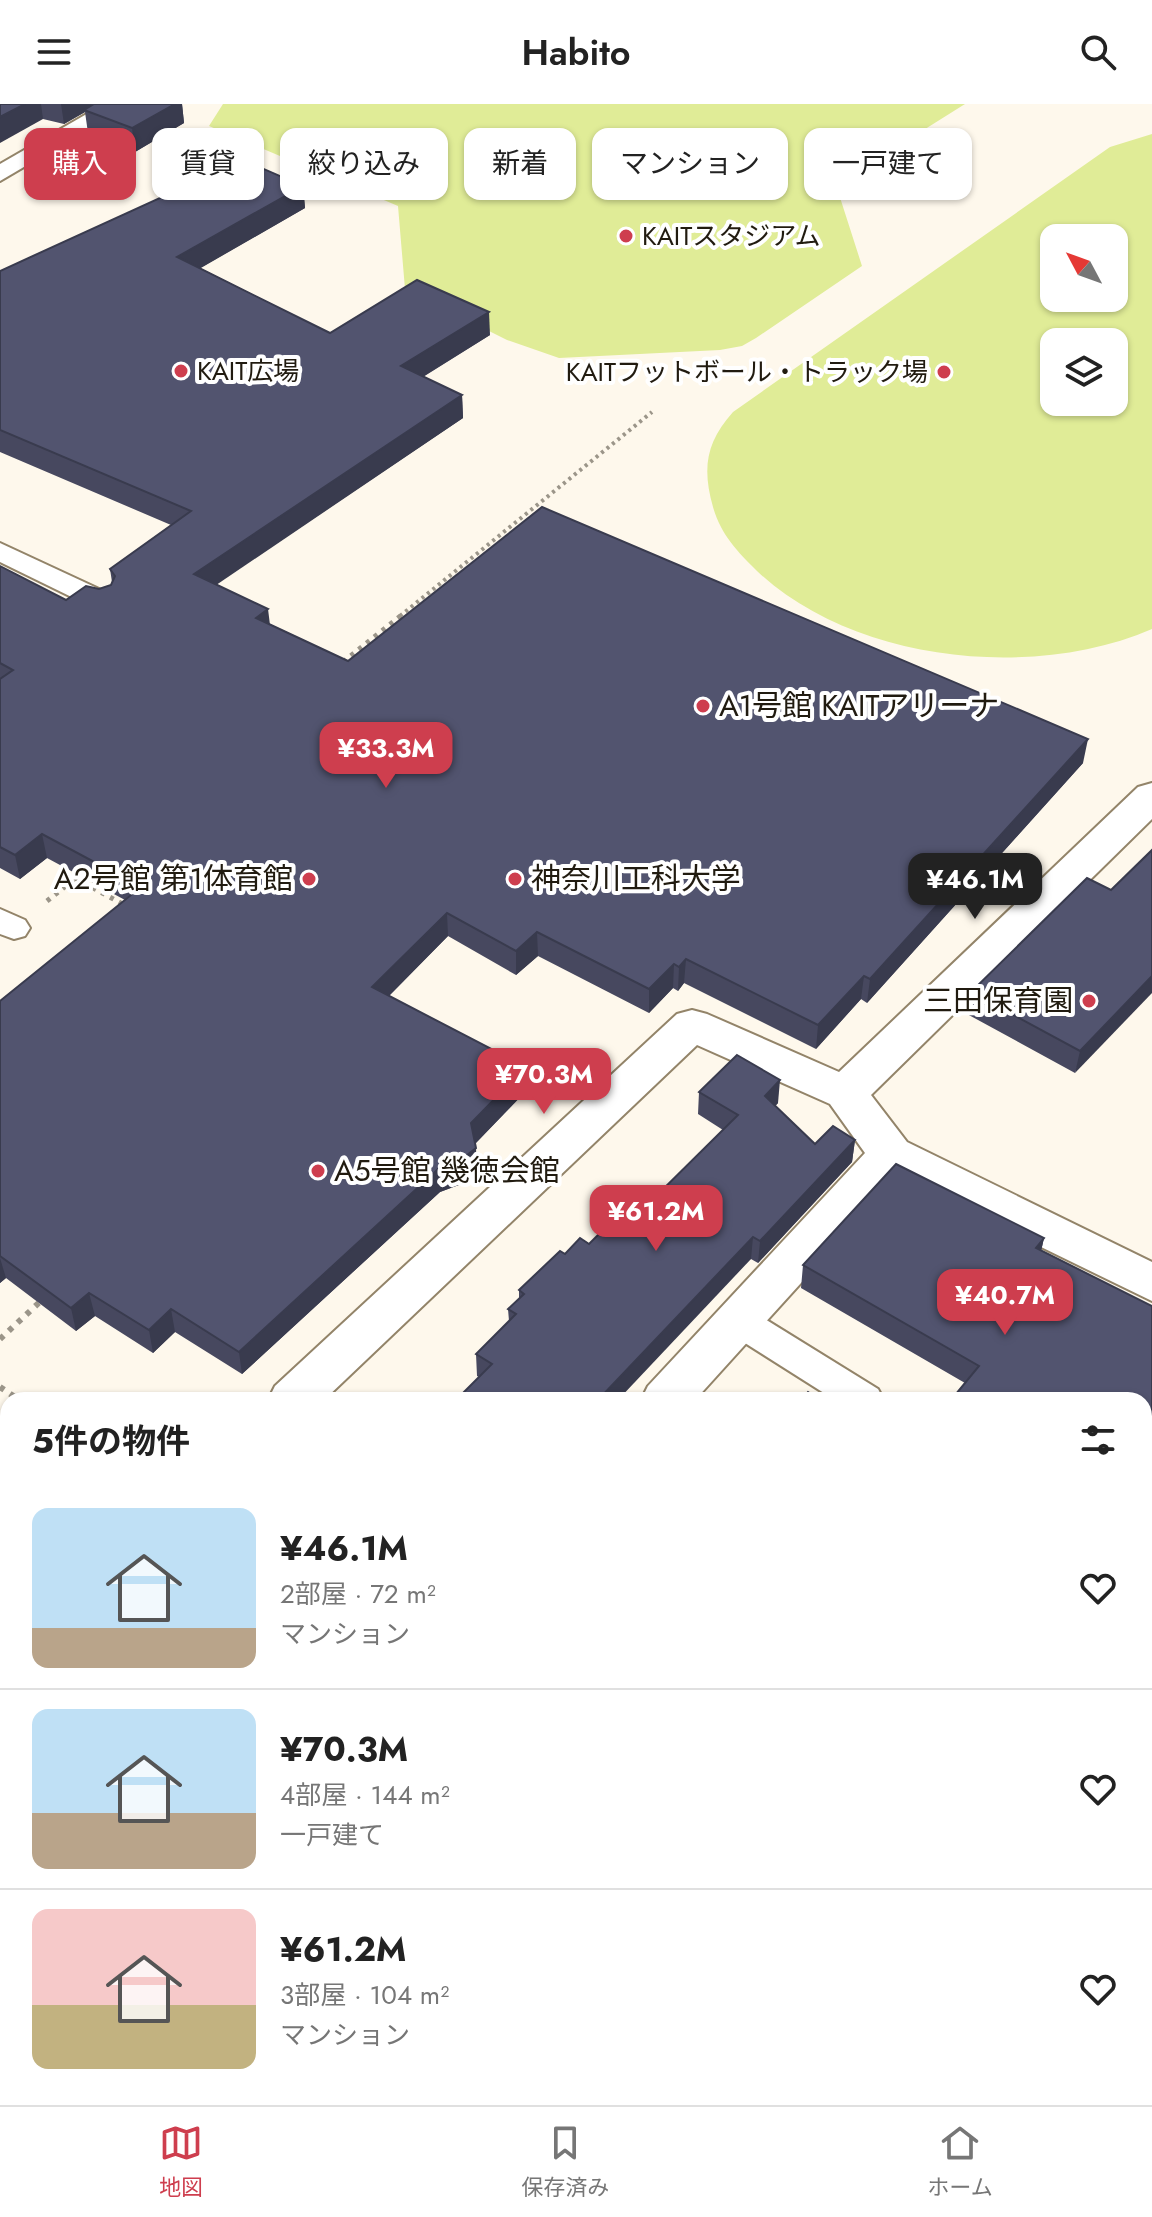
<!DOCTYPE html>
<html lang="ja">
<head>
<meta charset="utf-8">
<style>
  :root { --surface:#fff; --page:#f2f2f2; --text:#222; --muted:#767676; --line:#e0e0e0; --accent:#ce3e4e }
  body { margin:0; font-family:Jost,"Noto Sans JP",sans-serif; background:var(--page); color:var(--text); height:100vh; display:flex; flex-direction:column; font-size:30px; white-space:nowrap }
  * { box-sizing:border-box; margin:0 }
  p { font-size:26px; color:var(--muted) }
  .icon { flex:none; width:44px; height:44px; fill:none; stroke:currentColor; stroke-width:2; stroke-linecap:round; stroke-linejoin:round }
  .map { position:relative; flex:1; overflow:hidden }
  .panel { position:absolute; left:0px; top:1288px; width:1152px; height:714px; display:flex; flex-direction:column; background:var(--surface); border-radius:24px 24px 0 0; box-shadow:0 2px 6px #0004 }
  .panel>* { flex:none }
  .hud { position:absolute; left:24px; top:24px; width:1104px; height:72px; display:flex; gap:16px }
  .needle { width:52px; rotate:311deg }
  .controls { position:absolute; left:1040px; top:120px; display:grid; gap:16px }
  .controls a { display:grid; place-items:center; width:88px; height:88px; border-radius:16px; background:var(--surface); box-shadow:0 2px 6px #0004; font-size:40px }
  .price { position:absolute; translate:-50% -68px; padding:0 18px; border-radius:16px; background:var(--accent); color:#fff; font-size:26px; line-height:52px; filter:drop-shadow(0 2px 4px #0008) }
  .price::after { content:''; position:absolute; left:50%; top:48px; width:24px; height:18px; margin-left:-12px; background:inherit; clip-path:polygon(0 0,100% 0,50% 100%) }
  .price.selected { background:#222; color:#fff }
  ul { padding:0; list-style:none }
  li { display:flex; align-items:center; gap:24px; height:200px; padding:0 32px }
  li+li { border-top:2px solid var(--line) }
  li span { display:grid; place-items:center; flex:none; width:224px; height:160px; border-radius:16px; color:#555 }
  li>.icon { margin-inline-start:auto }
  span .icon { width:96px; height:96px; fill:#fffc; stroke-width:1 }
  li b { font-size:34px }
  h2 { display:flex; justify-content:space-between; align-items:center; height:96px; padding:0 32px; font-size:34px }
  .chip { padding:0 28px; border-radius:16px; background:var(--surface); box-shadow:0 2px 6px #0004; font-size:28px; line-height:72px }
  .chip.selected { background:var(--accent); color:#fff }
  header { display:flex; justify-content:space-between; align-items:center; height:104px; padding:0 32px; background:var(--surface); font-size:36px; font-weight:600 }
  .tab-bar { display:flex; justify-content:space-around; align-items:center; height:112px; border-top:2px solid var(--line); background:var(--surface); font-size:22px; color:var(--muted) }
  .tab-bar a { display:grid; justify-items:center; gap:4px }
  .tab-bar .selected { color:var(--accent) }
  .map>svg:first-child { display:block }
</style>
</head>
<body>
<header><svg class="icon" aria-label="menu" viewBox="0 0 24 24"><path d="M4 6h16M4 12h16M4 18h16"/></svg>Habito<svg class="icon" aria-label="search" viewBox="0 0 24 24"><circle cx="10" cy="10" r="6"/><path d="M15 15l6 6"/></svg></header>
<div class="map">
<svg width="1152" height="2001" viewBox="0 0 1152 2001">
  <rect width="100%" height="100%" fill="#fef8ec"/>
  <g fill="#e0ec97" fill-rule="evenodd">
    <path d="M223,0H965L836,81L862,162L756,234L742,242L720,246L559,254L507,236L405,185L398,102L209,22Z"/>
    <path d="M1152,30V525C1032,577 853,558 757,467C737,447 721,431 713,403C702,364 706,338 733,308L1110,43ZM1114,134V194H1054V134ZM1114,238V298H1054V238Z"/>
  </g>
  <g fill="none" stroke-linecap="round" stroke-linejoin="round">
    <defs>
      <g id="service">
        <path d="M104,0H131L0,77V60Z"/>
        <path d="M0,439L112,491L116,497L112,503L102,506L92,503L0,458Z"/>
        <path d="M0,805L25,816L30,824L25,832L14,835L0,830Z"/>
        <path d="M739,1202L752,1207L878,1285L884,1296H835L726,1227L721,1217L726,1207Z"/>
        <path d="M1152,1457V1497L1144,1500V1460Z"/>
      </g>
      <g id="minor">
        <path d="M1152,679V715L871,991L907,1038L1152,1158V1197L897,1073L695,1296H641L648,1282L865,1049L830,1000L697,941L324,1296H268L275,1282L677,910L692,906L707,910L839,968L1138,683Z"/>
        <path d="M8,1539V1590L0,1593V1541Z"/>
        <path d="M1144,1770L1152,1773V1829L1144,1826Z"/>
        <path d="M604,1994H666L663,2001H601Z"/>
      </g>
    </defs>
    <use href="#service" stroke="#938469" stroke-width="4"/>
    <use href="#minor" stroke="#938469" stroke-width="4"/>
    <path stroke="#9b9589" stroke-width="4" stroke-dasharray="3 4" stroke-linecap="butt" d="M400,512L652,308"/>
    <g stroke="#9b9589" stroke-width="5" stroke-dasharray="4 6" stroke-linecap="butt">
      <path d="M343,558L403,510"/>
      <path d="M75,774L126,802"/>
      <path d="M47,797L83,768"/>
    </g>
    <g stroke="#9b9589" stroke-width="6" stroke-dasharray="5 7" stroke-linecap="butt">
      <path d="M0,1235L43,1195"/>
      <path d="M0,1283L19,1296"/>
    </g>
    <use href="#service" fill="#fff" fill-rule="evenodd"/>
    <use href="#minor" fill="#fff" fill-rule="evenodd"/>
  </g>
  <g fill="#47485f">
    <path d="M0,0H182L184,19L135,48L88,29L85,8L64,20L43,15Z"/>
    <path d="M303,82L305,104L200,164L330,229L490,231L423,273L462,291L463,314L216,480L270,520L348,557L1083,659L867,899L861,895L816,945L684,879L678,887L673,884L649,909L538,852L516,871L448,832L389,892L526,987L475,1040L477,1068L464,1079L440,1088L242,1270L175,1228L153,1249L95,1212L76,1227L6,1174L0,1179V897L125,796L47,754L20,775L0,764V462L66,496L111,481L112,478L110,465L171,421L0,348V167Z"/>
    <path d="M1152,746L1075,969L967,910L971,888L1111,786Z"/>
    <path d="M699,988L778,999L775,1002L815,1040L855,1036L852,1058L758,1159L751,1155L479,1273L477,1272L476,1250L509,1217L508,1205L519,1195V1186L565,1150L589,1140L638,1110L723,1026L698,1010Z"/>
    <path d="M1044,1134L1041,1147L1152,1202V1455L1148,1456V1479L1152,1482V1770L1148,1769V1807L1152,1809V1945L1144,1955L965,1279L801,1184L803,1161Z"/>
    <path d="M8,1743V1994H578L573,2001H0V1753Z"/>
    <path d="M654,1994H1056L1050,2001H654Z"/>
  </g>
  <g fill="#393b4e">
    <path d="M25,0H41L43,15L0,39V13Z"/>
    <path d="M61,0H98L84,6L85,8L64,20Z"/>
    <path d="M175,0H182L184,19L135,48L132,24Z"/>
    <path d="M303,82L305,104L180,176L177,153Z"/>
    <path d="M489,208L490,231L403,285L401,262Z"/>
    <path d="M462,291L463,314L197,494L194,470Z"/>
    <path d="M268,505L271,529L256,514Z"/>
    <path d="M1088,635L1083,659L867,899L870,875Z"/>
    <path d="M42,730L47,754L20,775L15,751Z"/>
    <path d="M447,809L448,832L374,907L372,883Z"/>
    <path d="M537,828L538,852L516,871V847Z"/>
    <path d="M686,855L684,879L678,887L679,863Z"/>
    <path d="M674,860L673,884L649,909V885Z"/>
    <path d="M864,872L861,895L816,945L818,921Z"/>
    <path d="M1152,872V889L1075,969L1080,947Z"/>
    <path d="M526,963V987L472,1043L471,1019Z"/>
    <path d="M780,976L778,999L763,1015L765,992Z"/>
    <path d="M855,1036L852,1058L758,1159L760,1137Z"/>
    <path d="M476,1044L477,1068L464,1079L440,1088L242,1270L239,1248L438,1065Z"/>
    <path d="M753,1133L751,1155L618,1296H598Z"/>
    <path d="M1044,1134L1039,1156L1036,1144Z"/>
    <path d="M0,1154L6,1174L0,1179Z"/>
    <path d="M89,1189L95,1212L76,1227L71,1204Z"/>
    <path d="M171,1205L175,1228L153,1249L149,1226Z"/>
    <path d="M1152,1435L1151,1454L1144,1457L1148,1437Z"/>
    <path d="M1152,1937V1945L1144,1955V1947Z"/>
    <path d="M0,1970L7,1986L0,2000Z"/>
    <path d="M566,1994H578L573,2001H561Z"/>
    <path d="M1047,1994H1056L1050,2001H1040Z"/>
  </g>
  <g fill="#52546f" stroke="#393b4e" stroke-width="2">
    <path d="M0,0H25L0,13Z"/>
    <path d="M94,0H175L132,24L84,6Z"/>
    <path d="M243,56L303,82L177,153L330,229L417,176L489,208L401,262L462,291L194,470L268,505L256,514L348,557L542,403L1088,635L870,875L864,872L818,921L686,855L679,863L674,860L649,885L537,828L516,847L447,809L372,883L526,963L471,1019L476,1044L462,1055L438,1065L239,1248L171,1205L149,1226L89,1189L71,1204L0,1152V897L141,783L42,730L15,751L0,743V575L13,566L0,559V462L66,496L86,482L99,485L111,481L115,472L110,465L191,407L0,326V167Z"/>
    <path d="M1152,746V872L1080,947L971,888L1087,774L1111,786Z"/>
    <path d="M737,951L780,976L765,992L815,1040L833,1022L855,1036L760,1137L753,1133L598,1296H456L492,1260L476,1250L516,1210L508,1205L524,1190L519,1186L560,1147L565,1150L580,1134L589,1140L626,1103L638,1110L738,1011L699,988Z"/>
    <path d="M896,1060L1044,1134L1036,1144L1152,1202V1435L1148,1437V1479L1152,1482V1748L1148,1751V1807L1152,1809V1937L1144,1947V1296H951L979,1262L803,1161Z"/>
    <path d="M808,1288L820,1296H801Z"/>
    <path d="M8,1743V1974H3L0,1969V1753Z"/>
    <path d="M0,1987H8V1994H566L561,2001H0Z"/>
    <path d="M664,1994H1047L1040,2001H670L671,2000Z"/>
  </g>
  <g fill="#ce3e4e" stroke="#fff" stroke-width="3">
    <circle cx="626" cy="132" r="8"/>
    <circle cx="181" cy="267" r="8"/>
    <circle cx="944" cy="268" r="8"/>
    <circle cx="703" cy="602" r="8"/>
    <circle cx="309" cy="775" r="8"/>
    <circle cx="515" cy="775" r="8"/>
    <circle cx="1089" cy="897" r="8"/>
    <circle cx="318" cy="1067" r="8"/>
  </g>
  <g text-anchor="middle" stroke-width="8" stroke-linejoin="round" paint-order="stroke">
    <g font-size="26" fill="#211b10" stroke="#fff" text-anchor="start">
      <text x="642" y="141">KAITスタジアム</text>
      <text x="197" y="276">KAIT広場</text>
      <text x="928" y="277" text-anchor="end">KAITフットボール・トラック場</text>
    </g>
    <g font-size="30" fill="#211b10" stroke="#fff" text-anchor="start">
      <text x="719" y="612">A1号館 KAITアリーナ</text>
      <text x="293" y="785" text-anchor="end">A2号館 第1体育館</text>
      <text x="531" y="785">神奈川工科大学</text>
      <text x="1073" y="907" text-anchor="end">三田保育園</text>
      <text x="334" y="1077">A5号館 幾徳会館</text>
    </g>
  </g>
</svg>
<div class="controls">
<a><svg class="needle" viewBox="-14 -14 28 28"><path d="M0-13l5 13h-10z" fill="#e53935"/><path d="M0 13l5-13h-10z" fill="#767676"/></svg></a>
<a><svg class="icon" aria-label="layers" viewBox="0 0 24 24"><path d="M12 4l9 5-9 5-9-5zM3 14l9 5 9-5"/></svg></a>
</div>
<b class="price" style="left:386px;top:686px">¥33.3M</b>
<b class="price selected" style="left:975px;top:817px">¥46.1M</b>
<b class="price" style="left:544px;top:1012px">¥70.3M</b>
<b class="price" style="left:656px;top:1149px">¥61.2M</b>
<b class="price" style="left:1005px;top:1233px">¥40.7M</b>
<div class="hud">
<a class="chip selected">購入</a>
<a class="chip">賃貸</a>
<a class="chip">絞り込み</a>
<a class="chip">新着</a>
<a class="chip">マンション</a>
<a class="chip">一戸建て</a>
</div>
<section class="panel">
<h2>5件の物件<svg class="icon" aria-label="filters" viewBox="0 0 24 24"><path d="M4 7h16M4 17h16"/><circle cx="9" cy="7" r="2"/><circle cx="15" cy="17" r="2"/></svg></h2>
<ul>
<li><span style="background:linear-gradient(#bfe0f5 75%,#b9a48a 0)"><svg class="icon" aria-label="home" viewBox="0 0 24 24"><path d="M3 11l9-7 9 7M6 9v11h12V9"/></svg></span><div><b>¥46.1M</b><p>2部屋 · 72 m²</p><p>マンション</p></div><svg class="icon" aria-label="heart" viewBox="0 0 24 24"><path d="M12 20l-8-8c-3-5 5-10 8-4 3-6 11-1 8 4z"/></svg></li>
<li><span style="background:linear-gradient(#bfe0f5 65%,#b9a48a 0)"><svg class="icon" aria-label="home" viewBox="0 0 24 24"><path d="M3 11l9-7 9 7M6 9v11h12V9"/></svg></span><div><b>¥70.3M</b><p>4部屋 · 144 m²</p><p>一戸建て</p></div><svg class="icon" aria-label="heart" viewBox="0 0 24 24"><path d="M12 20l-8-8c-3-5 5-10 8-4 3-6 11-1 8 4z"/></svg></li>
<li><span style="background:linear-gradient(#f6c9c9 60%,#c2b280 0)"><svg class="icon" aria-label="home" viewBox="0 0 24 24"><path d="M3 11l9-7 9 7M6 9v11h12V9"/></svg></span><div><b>¥61.2M</b><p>3部屋 · 104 m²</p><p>マンション</p></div><svg class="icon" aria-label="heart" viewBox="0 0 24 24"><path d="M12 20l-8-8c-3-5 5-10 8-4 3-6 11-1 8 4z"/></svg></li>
</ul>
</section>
</div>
<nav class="tab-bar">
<a class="selected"><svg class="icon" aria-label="map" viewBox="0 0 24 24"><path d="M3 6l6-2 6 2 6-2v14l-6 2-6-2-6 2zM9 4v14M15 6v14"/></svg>地図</a>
<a><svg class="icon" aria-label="saved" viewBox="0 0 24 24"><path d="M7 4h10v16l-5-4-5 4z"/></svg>保存済み</a>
<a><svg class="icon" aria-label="home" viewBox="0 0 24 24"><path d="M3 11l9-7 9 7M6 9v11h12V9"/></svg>ホーム</a>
</nav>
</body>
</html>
